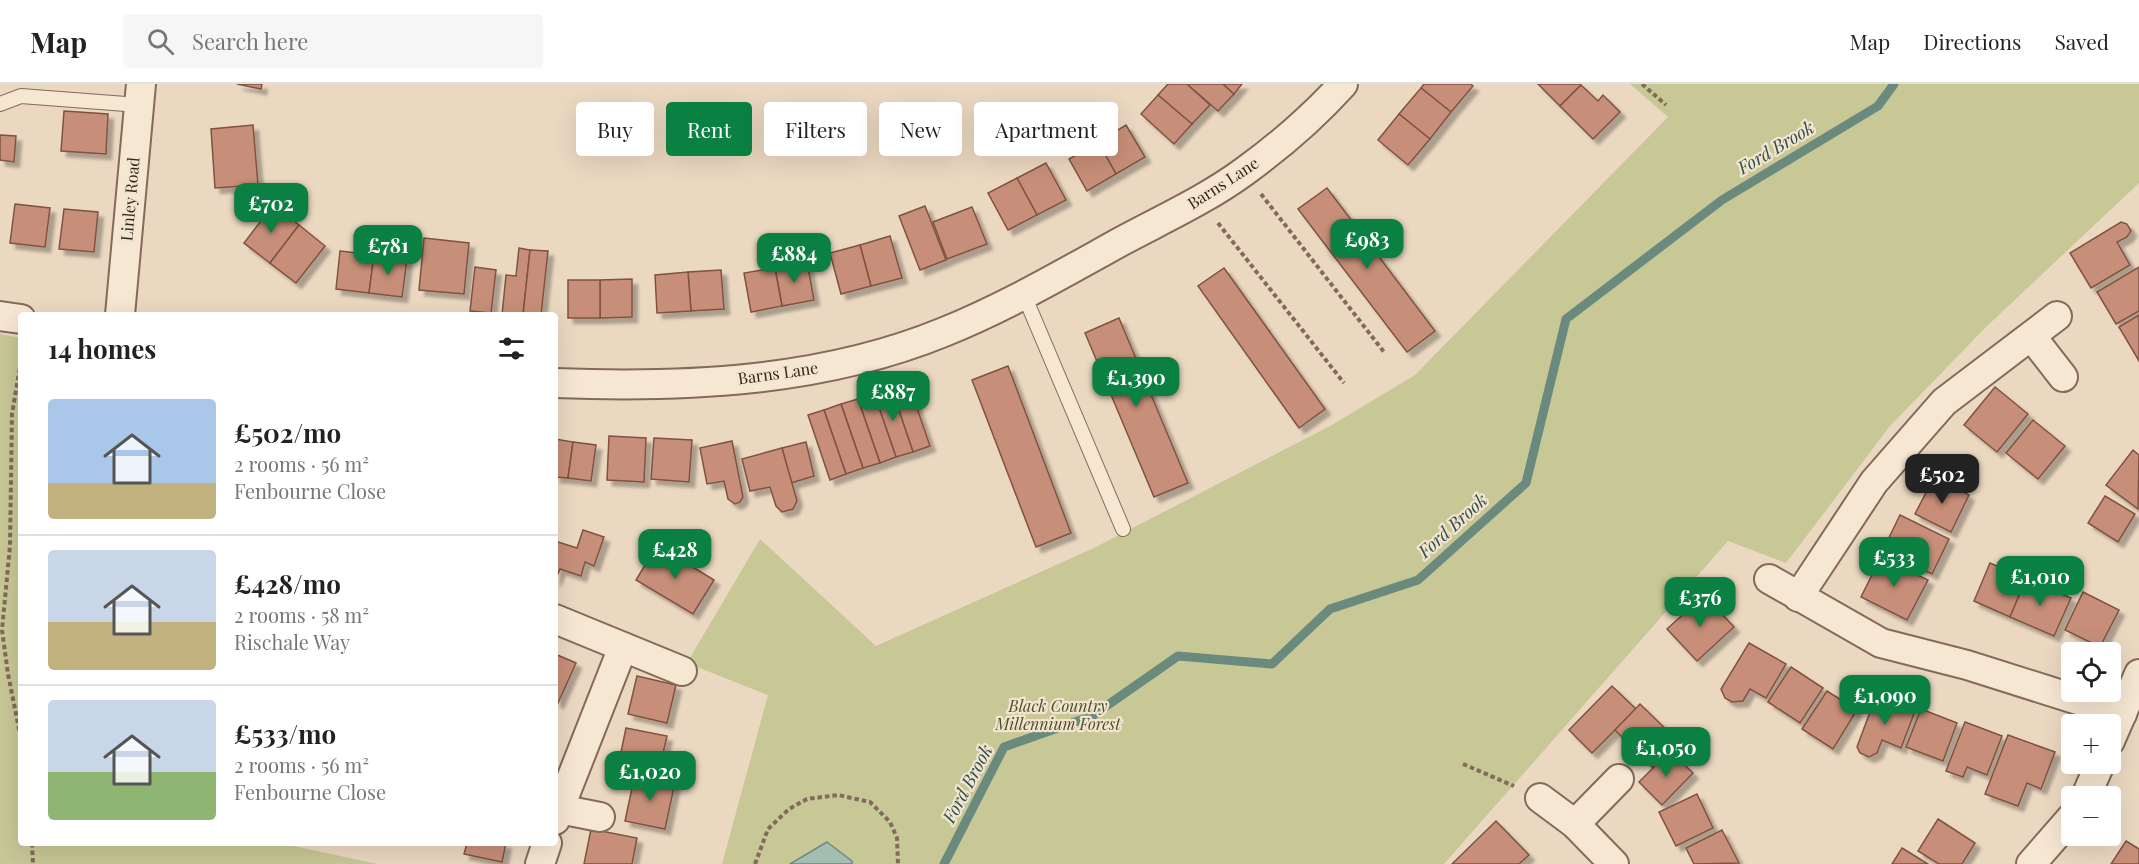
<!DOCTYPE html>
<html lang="en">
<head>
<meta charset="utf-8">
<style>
  :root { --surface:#fff; --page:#f6f6f6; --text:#222; --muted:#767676; --line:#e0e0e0; --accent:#0b8043 }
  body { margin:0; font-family:"Playfair Display",serif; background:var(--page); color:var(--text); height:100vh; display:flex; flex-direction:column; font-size:22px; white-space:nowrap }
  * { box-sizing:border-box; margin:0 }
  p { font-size:20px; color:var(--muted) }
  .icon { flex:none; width:33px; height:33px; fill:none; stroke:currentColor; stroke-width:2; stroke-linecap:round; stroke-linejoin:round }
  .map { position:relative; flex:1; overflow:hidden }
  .drawer { position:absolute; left:18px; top:228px; width:540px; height:534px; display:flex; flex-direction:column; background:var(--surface); border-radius:6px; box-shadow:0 6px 24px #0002 }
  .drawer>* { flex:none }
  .banner { position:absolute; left:576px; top:18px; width:570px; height:54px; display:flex; gap:12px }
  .controls { position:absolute; left:2061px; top:558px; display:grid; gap:12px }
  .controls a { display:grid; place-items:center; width:60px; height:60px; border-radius:6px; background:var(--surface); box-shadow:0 6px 24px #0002; font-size:30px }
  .price { position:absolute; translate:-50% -51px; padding:0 14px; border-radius:12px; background:var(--accent); color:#fff; font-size:20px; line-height:39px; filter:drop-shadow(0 2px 3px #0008) }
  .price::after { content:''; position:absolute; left:50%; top:36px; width:18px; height:14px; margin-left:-9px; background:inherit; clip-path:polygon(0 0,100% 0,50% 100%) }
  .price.active { background:#222; color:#fff }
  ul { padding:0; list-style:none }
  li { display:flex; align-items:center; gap:18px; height:150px; padding:0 30px }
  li+li { border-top:2px solid var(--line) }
  li span { display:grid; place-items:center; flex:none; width:168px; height:120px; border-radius:6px; color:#555 }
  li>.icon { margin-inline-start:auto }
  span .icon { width:72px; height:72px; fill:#fffc; stroke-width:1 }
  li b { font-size:26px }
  h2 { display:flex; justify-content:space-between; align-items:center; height:72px; padding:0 30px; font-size:26px }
  .chip { padding:0 21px; border-radius:6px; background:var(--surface); box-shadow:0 6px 24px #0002; font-size:21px; line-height:54px }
  .chip.active { background:var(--accent); color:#fff }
  header { display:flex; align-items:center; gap:36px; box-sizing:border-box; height:84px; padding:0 30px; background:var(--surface); border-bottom:2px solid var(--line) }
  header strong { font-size:28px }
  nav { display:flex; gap:33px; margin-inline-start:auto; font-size:21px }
  .search { width:420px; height:54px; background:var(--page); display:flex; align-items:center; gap:15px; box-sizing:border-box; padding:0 21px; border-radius:6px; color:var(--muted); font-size:22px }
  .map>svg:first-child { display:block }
</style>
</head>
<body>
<header>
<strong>Map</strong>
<div class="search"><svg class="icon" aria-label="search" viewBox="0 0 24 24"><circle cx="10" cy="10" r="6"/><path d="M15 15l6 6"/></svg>Search here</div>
<nav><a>Map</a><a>Directions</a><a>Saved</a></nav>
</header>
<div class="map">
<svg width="2139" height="780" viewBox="0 0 2139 780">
  <defs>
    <filter id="shadow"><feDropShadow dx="5.5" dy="5.5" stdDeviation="1.5" flood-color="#0004"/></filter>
  </defs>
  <rect width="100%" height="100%" fill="#ebd8c1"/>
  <g fill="#c8c796">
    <path d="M1630,0H2139V99L1985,244L1890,342L1786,479L1728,457L1444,780H722L768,611L687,579L760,455L876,562L1094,464L1332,341L1415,291L1668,33Z"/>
    <path d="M0,250L21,254V759H280L377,780H0Z"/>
  </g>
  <path fill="#a3bdb2" stroke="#6b8a7e" stroke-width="1.5" d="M827,758L852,777V780H790Z"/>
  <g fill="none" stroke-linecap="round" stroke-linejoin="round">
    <path stroke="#6b8a7e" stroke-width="9" d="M944,780L1004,663L1092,632L1178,572L1272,580L1330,525L1418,496L1526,399L1566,235L1722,116L1878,22L1894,0"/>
  </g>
  <g fill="#c78f79" stroke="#805241" stroke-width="1.5" filter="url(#shadow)">
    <path d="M237,0H262L261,5Z"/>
    <path d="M1168,0H1187L1210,21L1192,40L1158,11Z"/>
    <path d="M1187,0H1223L1234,10L1218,27Z"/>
    <path d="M1223,0H1242L1234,10Z"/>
    <path d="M1424,0H1470L1473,2L1451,28L1421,4Z"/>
    <path d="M1538,0H1580L1581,1L1560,22Z"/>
    <path d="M1581,1L1598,17L1603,11L1620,28L1593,55L1560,22Z"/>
    <path d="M1421,4L1451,28L1430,55L1399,30Z"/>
    <path d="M1158,11L1192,40L1174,60L1141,30Z"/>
    <path d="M64,27L108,30L106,70L61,67Z"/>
    <path d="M1399,30L1430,55L1408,81L1378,56Z"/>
    <path d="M253,41L258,101L215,104L211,45Z"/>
    <path d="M1126,41L1145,73L1116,90L1098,58Z"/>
    <path d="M0,51L16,52L14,78L0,76Z"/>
    <path d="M1098,58L1116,90L1087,107L1069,75Z"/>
    <path d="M1046,79L1066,116L1037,131L1017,94Z"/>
    <path d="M1017,94L1037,131L1008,146L988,109Z"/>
    <path d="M1327,104L1435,247L1407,268L1298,125Z"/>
    <path d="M15,120L50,124L45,163L10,159Z"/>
    <path d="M273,121L299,141L270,179L244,159Z"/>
    <path d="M925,122L946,176L920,186L899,132Z"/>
    <path d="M972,123L987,160L947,175L933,138Z"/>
    <path d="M64,125L98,128L94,168L59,165Z"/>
    <path d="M2121,138L2127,140L2131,147L2127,153L2117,158L2130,181L2091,204L2070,169Z"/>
    <path d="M299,141L325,162L296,199L270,179Z"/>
    <path d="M890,152L902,194L871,202L860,161Z"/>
    <path d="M424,154L469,159L464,210L419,206Z"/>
    <path d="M860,161L871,202L841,210L830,169Z"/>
    <path d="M519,164L530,166L523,231H502L506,191L516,192Z"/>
    <path d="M530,166L548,167L541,231H523Z"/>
    <path d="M340,167L374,171L369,209L336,205Z"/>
    <path d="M374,171L407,175L402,213L369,209Z"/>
    <path d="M807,178L814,216L782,222L775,184Z"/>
    <path d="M475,183L496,186L491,229L470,227Z"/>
    <path d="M2139,183V227L2116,240L2097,208Z"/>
    <path d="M775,184L782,222L751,228L744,189Z"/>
    <path d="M1224,184L1325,325L1299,344L1198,202Z"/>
    <path d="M721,186L724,225L691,227L688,188Z"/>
    <path d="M688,188L691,227L657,229L655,191Z"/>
    <path d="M632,195V233L600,234V196Z"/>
    <rect x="568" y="196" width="32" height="38"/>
    <path d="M2139,231V277L2119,243Z"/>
    <path d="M1119,234L1188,399L1154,413L1085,249Z"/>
    <path d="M1008,282L1071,449L1036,463L972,296Z"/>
    <path d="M908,298L930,362L913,368L891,303Z"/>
    <path d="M891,303L913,368L896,373L874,309Z"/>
    <path d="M1995,303L2028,330L1997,368L1964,341Z"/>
    <path d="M874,309L896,373L880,379L858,315Z"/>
    <path d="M858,315L880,379L863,384L841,320Z"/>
    <path d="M841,320L863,384L846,390L824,326Z"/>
    <path d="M824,326L846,390L830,396L808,331Z"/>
    <path d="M2033,336L2065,362L2038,395L2006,369Z"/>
    <path d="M609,352L646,354L644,398L607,396Z"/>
    <path d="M654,354L692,356L689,398L651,395Z"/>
    <path d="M555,355L573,358L568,394L555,393Z"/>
    <path d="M732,357L743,413L740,418L735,420L728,415L724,397L707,400L700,364Z"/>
    <path d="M573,358L596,361L591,397L568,394Z"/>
    <path d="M806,358L814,392L791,399L782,364Z"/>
    <path d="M782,364L797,417L793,425L782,428L776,422L770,403L750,407L742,375Z"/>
    <path d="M2133,366L2139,371L2138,425L2106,401Z"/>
    <path d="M1934,393L1969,411L1951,448L1915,430Z"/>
    <path d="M2105,412L2135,430L2118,458L2088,439Z"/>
    <path d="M1900,431L1949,455L1932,490L1883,466Z"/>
    <path d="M583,446L604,453L594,482L585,478L581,492L560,485L555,497V457L577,464Z"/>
    <path d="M657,461L714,496L693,530L636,496Z"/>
    <path d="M1881,473L1928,496L1907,536L1861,513Z"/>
    <path d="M1990,479L2026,495L2010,533L1974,517Z"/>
    <path d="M2026,495L2071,514L2054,552L2010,533Z"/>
    <path d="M2083,508L2119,526L2100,563L2065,546Z"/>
    <path d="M1704,511L1734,543L1697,577L1667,545Z"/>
    <path d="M1749,559L1786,580L1766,614L1750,605L1743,617L1732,618L1725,614L1721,605Z"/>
    <path d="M555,570L576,579L558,619L555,617Z"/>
    <path d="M1791,583L1823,604L1800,639L1768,618Z"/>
    <path d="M637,592L676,601L667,639L628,630Z"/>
    <path d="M1612,602L1636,625L1592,669L1569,646Z"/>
    <path d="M1827,607L1857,626L1833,665L1802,645Z"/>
    <path d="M1876,612L1915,627L1901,664L1882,656L1877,669L1869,673L1860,669L1857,663Z"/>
    <path d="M1640,620L1679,658L1653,684L1615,646Z"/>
    <path d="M1921,625L1957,639L1943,677L1906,663Z"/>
    <path d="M1965,638L2002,652L1987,691L1967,683L1963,693L1946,687Z"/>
    <path d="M626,644L667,652L660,682L620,673Z"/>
    <path d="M2008,651L2055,668L2041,705L2027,699L2018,722L1985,710Z"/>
    <path d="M1670,667L1693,689L1662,721L1639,698Z"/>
    <path d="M635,690L675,698L665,745L625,737Z"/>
    <path d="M1697,710L1713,744L1676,762L1659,728Z"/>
    <path d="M1938,735L1975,759L1962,780H1939L1918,767Z"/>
    <path d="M1496,737L1529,771L1519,780H1452Z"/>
    <path d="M591,745L637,754L632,780H584Z"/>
    <path d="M1722,746L1739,779L1694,780L1686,764Z"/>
    <path d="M2126,757L2139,765V780H2111Z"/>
    <path d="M467,759H506L502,778L464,770Z"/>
    <path d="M1902,764L1928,780H1892Z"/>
  </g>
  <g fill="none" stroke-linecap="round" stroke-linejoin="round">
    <defs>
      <g id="lane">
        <path d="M0,20L21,12L139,21"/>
        <path d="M1024,211L1123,445"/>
      </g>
      <g id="street">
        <path d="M120,231L141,0"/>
        <path d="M0,232L21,235"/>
        <path d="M2032,253L2063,293"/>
        <path d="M555,299C686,304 822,298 944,248C1006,223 1064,189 1122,157C1163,135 1207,115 1245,87C1278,63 1315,31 1343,0"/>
        <path d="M1769,495L1881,559L1967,581L2122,630"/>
        <path d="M1798,513L1874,398L1944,318L2057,232"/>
        <path d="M555,535L682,587"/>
        <path d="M2110,657L2139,590"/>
        <path d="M2086,712L2100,680"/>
        <path d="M1540,714L1575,740L1614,780"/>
        <path d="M559,725L600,733"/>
        <path d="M555,736L623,563"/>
        <path d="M1575,740L1619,695"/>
        <path d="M540,780L547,759"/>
        <path d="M2031,780L2072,733"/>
      </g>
    </defs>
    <use href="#lane" stroke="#836a5a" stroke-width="16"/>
    <use href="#street" stroke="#836a5a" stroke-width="32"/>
    <g stroke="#836a5a" stroke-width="4" stroke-dasharray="4.5 3" stroke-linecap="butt">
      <path d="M1642,0L1666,21"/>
      <path d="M1261,110L1384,268"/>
      <path d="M1218,139L1344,299"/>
      <path d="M21,277L12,330L10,462L2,546L8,590L21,655"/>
      <path d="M1463,680L1514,702"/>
      <path d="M32,759L33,780"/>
      <path d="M755,780L768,745L789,725L807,715L838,711L870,718L890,738L897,754L898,780"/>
    </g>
    <use href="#lane" stroke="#f6e7d3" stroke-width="14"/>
    <use href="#street" stroke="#f6e7d3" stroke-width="28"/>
  </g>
  <g text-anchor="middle" stroke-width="4.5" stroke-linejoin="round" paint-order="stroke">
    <g font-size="16" fill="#33251d" stroke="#f3e4d0">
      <text transform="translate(1223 99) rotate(-33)" y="6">Barns Lane</text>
      <text transform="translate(130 115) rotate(-85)" y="6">Linley Road</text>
      <text transform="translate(778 289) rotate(-8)" y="6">Barns Lane</text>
    </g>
    <g font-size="16" font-style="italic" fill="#4a4f25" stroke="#f3e4d0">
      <text x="1058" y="628">Black Country<tspan x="1058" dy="18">Millennium Forest</tspan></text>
    </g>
    <g font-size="18" font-style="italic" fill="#2d524b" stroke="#f3e4d0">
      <text transform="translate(1776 64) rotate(-31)" y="6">Ford Brook</text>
      <text transform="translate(1453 442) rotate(-42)" y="6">Ford Brook</text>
      <text transform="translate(968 700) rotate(-62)" y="6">Ford Brook</text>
    </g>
  </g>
</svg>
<div class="controls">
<a><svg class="icon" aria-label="locate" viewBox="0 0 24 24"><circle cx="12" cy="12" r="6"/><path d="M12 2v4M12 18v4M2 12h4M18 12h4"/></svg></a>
<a>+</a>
<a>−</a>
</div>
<b class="price" style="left:271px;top:150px">£702</b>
<b class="price" style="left:1367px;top:186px">£983</b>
<b class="price" style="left:388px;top:192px">£781</b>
<b class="price" style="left:794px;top:200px">£884</b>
<b class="price" style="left:1136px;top:324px">£1,390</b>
<b class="price" style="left:893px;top:338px">£887</b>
<b class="price active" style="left:1942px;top:421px">£502</b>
<b class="price" style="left:675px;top:496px">£428</b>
<b class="price" style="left:1894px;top:504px">£533</b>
<b class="price" style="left:2040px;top:523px">£1,010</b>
<b class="price" style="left:1700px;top:544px">£376</b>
<b class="price" style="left:1885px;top:642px">£1,090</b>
<b class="price" style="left:1666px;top:694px">£1,050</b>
<b class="price" style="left:650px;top:718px">£1,020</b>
<div class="banner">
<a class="chip">Buy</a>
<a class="chip active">Rent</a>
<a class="chip">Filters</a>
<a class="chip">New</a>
<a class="chip">Apartment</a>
</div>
<section class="drawer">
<h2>14 homes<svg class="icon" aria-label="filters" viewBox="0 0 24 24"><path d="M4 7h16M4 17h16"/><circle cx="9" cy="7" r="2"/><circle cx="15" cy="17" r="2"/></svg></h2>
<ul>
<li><span style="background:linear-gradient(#a9c7e8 70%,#c2b280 0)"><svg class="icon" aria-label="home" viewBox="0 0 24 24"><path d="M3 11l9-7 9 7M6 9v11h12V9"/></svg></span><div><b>£502/mo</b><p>2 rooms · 56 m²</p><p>Fenbourne Close</p></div></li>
<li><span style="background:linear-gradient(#c9d6e8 60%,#c2b280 0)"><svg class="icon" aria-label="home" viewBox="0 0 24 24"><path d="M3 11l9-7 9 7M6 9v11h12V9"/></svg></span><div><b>£428/mo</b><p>2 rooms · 58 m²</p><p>Rischale Way</p></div></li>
<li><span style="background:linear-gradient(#c9d6e8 60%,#8fb573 0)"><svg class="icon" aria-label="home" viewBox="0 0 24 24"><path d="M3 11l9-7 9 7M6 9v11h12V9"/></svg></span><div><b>£533/mo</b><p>2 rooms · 56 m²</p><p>Fenbourne Close</p></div></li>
</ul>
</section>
</div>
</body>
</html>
